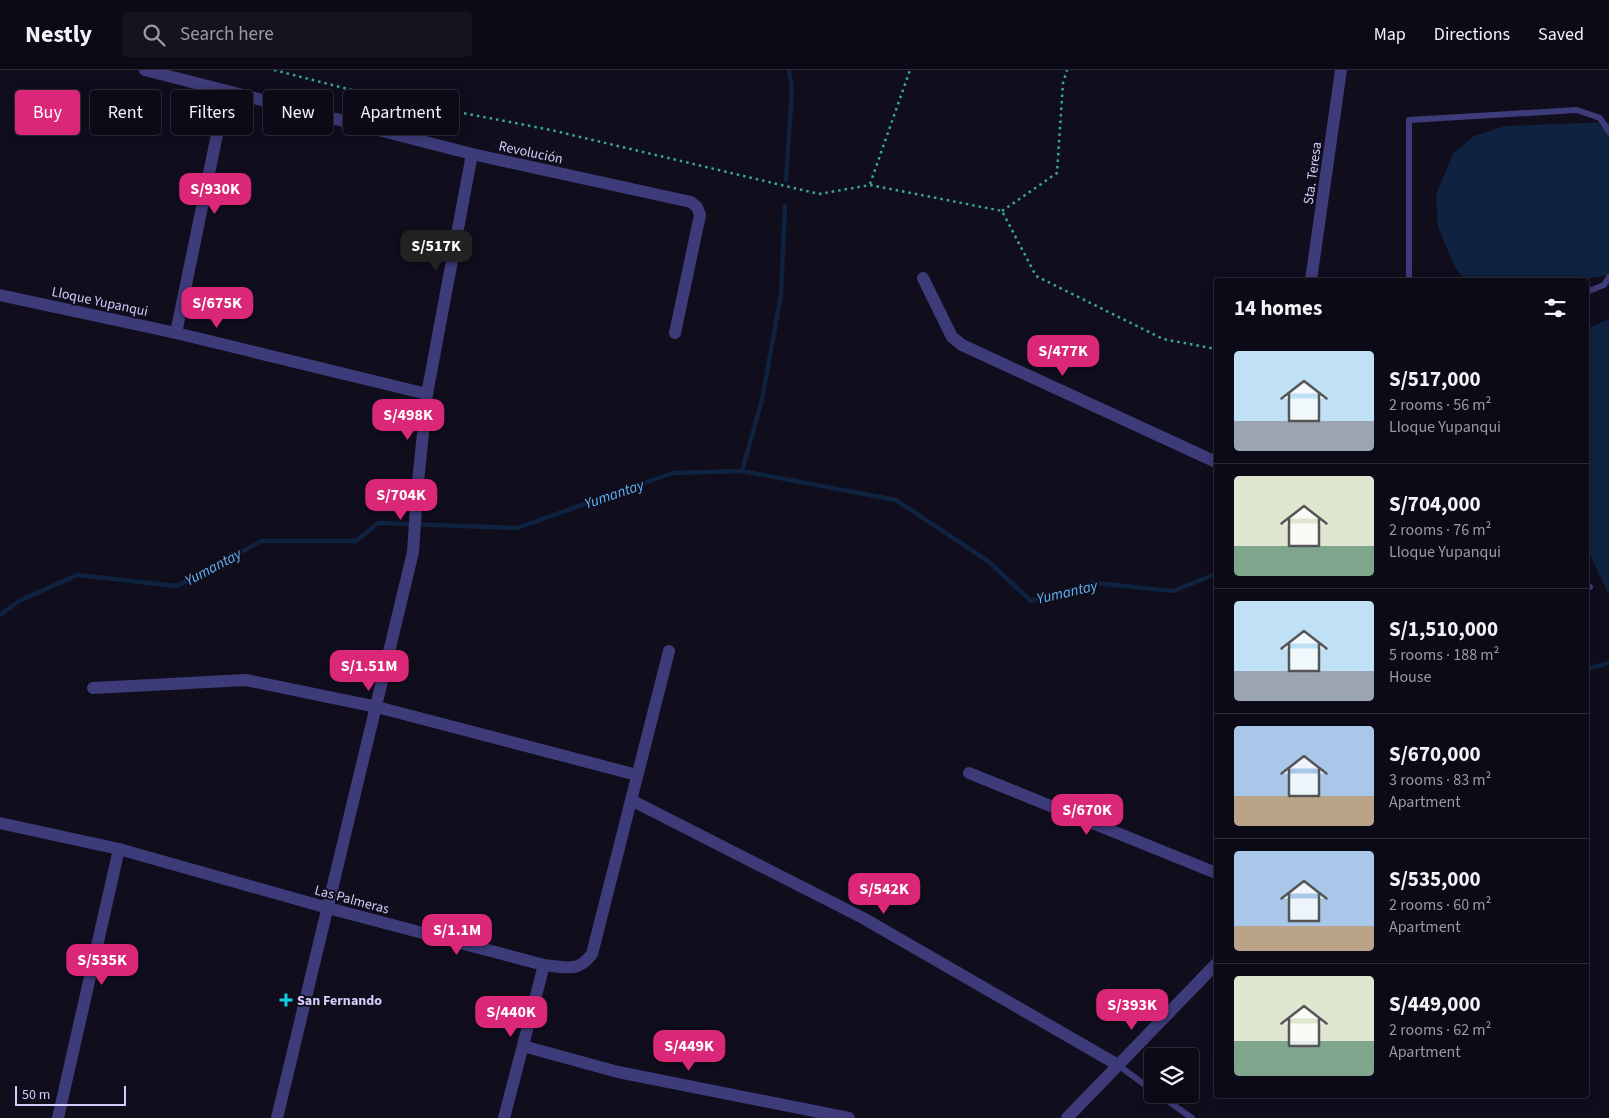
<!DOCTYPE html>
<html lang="en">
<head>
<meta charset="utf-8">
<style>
  :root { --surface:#0c0a16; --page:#15131f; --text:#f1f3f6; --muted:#9a9aa1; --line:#2c2b35; --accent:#db2777 }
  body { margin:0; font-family:"Source Sans 3",sans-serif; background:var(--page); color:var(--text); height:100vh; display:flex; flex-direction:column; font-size:19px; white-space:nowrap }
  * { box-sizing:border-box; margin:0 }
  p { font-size:16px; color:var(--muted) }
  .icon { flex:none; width:28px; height:28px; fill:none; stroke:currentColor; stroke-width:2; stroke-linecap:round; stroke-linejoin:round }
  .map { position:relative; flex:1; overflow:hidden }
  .side { position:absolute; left:1214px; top:208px; width:375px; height:820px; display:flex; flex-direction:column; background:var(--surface); border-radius:5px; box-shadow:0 2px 12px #0003,0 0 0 1px var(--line) }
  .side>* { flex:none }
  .hud { position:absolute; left:15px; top:20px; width:475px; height:45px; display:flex; gap:10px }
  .fabs { position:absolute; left:1144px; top:978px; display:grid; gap:10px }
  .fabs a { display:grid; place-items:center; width:55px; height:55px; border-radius:5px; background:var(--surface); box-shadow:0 2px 12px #0003,0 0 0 1px var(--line); font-size:25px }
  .scale { position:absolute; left:15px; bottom:12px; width:111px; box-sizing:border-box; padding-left:5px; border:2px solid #d2cdfb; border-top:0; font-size:14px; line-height:18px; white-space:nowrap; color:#d2cdfb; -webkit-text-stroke:4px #100d1d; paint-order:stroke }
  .price { position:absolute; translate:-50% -42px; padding:0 11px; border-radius:10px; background:var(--accent); color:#fff; font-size:16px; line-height:32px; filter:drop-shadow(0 1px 2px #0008) }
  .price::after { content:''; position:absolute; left:50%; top:30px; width:15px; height:11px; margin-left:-8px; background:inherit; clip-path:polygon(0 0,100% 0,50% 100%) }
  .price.on { background:#222; color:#fff }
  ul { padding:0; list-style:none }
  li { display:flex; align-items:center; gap:15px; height:125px; padding:0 20px }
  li+li { border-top:1px solid var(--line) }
  li span { display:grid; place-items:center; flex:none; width:140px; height:100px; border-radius:5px; color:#555 }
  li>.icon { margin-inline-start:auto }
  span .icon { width:60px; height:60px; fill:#fffc; stroke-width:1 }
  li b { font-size:21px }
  h2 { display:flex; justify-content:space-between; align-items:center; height:60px; padding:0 20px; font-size:21px }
  .chip { padding:0 18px; border-radius:5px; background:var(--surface); box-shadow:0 2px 12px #0003,0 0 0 1px var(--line); font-size:18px; line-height:45px }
  .chip.on { background:var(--accent); color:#fff }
  header { display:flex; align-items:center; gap:30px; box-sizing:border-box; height:70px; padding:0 25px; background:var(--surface); border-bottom:1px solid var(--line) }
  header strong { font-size:24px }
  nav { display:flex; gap:28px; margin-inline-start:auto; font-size:18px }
  .search { width:350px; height:45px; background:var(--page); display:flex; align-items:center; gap:12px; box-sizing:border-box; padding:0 18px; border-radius:5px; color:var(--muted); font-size:19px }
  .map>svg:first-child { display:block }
</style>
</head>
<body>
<header>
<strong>Nestly</strong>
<div class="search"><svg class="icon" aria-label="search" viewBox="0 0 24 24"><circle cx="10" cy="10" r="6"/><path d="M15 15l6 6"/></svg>Search here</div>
<nav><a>Map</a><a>Directions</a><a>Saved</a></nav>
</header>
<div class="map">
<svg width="1609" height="1048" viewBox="0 0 1609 1048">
  <rect width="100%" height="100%" fill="#100d1d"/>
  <g fill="#0f223f">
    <path d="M1609,52V205L1576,210H1465L1455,198L1438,157L1436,124L1453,84L1474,66L1505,56Z"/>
    <path d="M1609,249V525L1586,476V259Z"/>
  </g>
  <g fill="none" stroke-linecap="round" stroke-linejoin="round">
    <g stroke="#0f223f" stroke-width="4.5">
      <path d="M786,110L792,19L789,0"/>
      <path d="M742,401L762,330L781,225L785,136"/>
      <path d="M0,545L19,531L77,505L177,516L262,471H356L378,453L517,458L673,403L742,401L896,430L988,491L1031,531L1094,513L1173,521L1216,504"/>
      <path d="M1586,599L1609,593"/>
    </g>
    <g stroke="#36a79e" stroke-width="2.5" stroke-dasharray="2.5 4" stroke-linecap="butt">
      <path d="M274,0L375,26L551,60L819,124L870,115L1002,141L1036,206L1163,269L1216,279"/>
      <path d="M870,114L910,0"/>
      <path d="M1002,141L1057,103L1063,13L1067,0"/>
    </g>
    <g stroke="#3d3b79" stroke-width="6">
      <path d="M1409,210V50L1577,40L1600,48L1609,62"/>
      <path d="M1586,222L1604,215L1609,207"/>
      <path d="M1586,517H1590"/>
      <path d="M1118,995L1152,1020"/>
      <path d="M1158,1024L1192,1048"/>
    </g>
    <g stroke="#3d3b79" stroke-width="12">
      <path d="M145,0L472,84L691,132L697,137L700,145L675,263"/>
      <path d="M923,208L952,267L962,275L1216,392"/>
      <path d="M1311,210L1341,0"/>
      <path d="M0,225L176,263L427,324"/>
      <path d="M176,263L226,21"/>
      <path d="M93,618L246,610L377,637L637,705"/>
      <path d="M969,703L1216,803"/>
      <path d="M631,730L863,848L1118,995"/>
      <path d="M0,753L119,779L328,838L544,895C565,897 578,903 592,884L669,581"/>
      <path d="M523,976L618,1002L849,1048"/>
      <path d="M58,1048L119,779"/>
      <path d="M277,1048L413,482L417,422L427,324L472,84"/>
      <path d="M504,1048L544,895"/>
      <path d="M1067,1048L1216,894"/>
    </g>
  </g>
  <path fill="#10d1e4" stroke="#100d1d" stroke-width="2" d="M283.5 922.5h5v5h5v5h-5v5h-5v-5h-5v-5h5z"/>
  <g text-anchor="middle" stroke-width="4" stroke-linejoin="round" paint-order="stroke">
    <g font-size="14" fill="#d2cdfb" stroke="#100d1d">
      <text transform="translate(531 82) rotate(12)" y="5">Revolución</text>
      <text transform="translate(1312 103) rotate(-82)" y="5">Sta. Teresa</text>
      <text transform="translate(100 231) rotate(12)" y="5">Lloque Yupanqui</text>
      <text transform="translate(352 829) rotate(15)" y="5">Las Palmeras</text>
    </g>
    <g font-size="14" font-weight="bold" fill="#d2cdfb" stroke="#100d1d" text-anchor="start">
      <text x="297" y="935">San Fernando</text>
    </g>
    <g font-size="15" font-style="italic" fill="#62b2f4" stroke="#100d1d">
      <text transform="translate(614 424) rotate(-19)" y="5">Yumantay</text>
      <text transform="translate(213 497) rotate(-28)" y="5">Yumantay</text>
      <text transform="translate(1067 522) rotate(-13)" y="5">Yumantay</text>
    </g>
  </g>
</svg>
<div class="fabs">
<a><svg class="icon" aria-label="layers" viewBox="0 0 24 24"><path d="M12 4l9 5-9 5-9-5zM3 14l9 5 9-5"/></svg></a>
</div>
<div class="scale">50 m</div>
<b class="price" style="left:215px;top:145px">S/930K</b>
<b class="price on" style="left:436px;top:202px">S/517K</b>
<b class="price" style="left:217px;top:259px">S/675K</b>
<b class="price" style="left:1063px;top:307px">S/477K</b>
<b class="price" style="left:408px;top:371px">S/498K</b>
<b class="price" style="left:401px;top:451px">S/704K</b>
<b class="price" style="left:369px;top:622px">S/1.51M</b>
<b class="price" style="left:1087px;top:766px">S/670K</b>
<b class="price" style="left:884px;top:845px">S/542K</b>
<b class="price" style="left:457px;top:886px">S/1.1M</b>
<b class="price" style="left:102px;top:916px">S/535K</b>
<b class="price" style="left:1132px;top:961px">S/393K</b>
<b class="price" style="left:511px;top:968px">S/440K</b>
<b class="price" style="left:689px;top:1002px">S/449K</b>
<div class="hud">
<a class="chip on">Buy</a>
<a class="chip">Rent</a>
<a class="chip">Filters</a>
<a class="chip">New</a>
<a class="chip">Apartment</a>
</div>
<section class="side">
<h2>14 homes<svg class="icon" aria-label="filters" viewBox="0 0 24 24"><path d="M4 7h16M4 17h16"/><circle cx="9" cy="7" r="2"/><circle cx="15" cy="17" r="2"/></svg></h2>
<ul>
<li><span style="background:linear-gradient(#bfe0f5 70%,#9aa5b1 0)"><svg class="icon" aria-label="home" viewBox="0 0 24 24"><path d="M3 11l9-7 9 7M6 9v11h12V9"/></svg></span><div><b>S/517,000</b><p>2 rooms · 56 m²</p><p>Lloque Yupanqui</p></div></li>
<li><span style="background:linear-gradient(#dfe7d0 70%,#7fa58c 0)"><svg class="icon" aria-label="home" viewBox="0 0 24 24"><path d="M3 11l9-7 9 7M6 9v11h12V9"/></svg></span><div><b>S/704,000</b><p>2 rooms · 76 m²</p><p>Lloque Yupanqui</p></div></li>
<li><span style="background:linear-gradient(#bfe0f5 70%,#9aa5b1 0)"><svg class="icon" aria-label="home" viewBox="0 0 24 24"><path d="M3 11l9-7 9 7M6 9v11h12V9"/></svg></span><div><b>S/1,510,000</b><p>5 rooms · 188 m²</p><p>House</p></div></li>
<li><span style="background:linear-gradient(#a9c7e8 70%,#b9a48a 0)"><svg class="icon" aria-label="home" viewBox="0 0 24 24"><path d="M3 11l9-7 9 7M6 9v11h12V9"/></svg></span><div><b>S/670,000</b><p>3 rooms · 83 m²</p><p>Apartment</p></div></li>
<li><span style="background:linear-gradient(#a9c7e8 75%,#b9a48a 0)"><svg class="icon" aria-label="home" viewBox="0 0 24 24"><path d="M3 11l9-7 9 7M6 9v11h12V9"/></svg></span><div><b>S/535,000</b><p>2 rooms · 60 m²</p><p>Apartment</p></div></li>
<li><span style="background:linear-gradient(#dfe7d0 65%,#7fa58c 0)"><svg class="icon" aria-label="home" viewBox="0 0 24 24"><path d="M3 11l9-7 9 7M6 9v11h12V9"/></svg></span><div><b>S/449,000</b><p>2 rooms · 62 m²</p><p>Apartment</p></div></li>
</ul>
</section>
</div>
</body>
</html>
